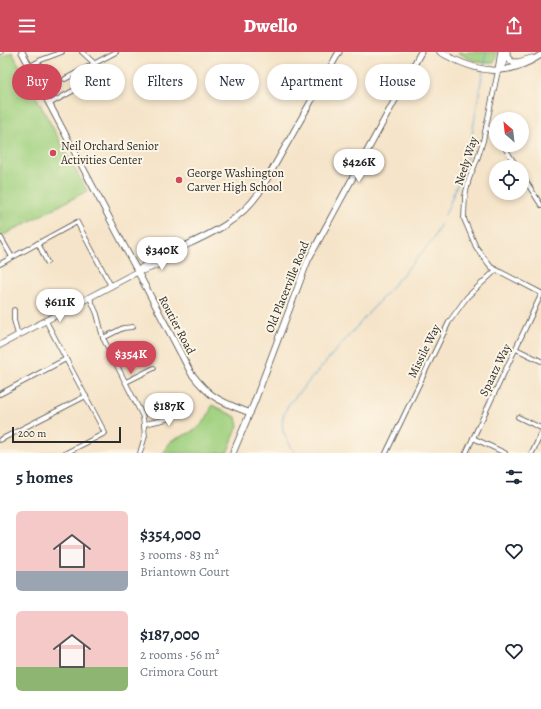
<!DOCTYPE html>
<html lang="en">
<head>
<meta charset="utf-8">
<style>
  :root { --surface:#fff; --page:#f2f2f3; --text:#1f2937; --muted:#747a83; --accent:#d1495b }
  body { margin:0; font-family:Alegreya,serif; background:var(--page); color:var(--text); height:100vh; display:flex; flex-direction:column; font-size:15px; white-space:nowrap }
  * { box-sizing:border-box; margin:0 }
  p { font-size:13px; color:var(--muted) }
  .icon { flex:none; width:22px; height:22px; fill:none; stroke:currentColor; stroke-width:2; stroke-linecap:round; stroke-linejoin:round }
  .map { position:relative; height:401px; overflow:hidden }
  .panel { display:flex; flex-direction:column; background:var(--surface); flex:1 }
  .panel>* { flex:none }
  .guide { position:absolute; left:12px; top:12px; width:517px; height:36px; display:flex; gap:8px }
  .needle { width:26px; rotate:332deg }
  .fabs { position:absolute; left:489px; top:60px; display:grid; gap:8px }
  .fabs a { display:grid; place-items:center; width:40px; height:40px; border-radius:50%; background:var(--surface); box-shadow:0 2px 6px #0003; font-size:20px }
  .scale { position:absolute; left:12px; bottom:10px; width:109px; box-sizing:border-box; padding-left:4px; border:2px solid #2b2b2b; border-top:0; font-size:11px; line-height:14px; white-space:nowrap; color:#2b2b2b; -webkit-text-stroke:3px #fcf5e5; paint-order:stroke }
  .price { position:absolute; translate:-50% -34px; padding:0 9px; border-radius:14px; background:#fff; color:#222; font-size:13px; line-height:26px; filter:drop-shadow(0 1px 2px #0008) }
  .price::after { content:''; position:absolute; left:50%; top:24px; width:12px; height:9px; margin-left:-6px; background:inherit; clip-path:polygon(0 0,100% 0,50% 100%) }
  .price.selected { background:var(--accent); color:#fff }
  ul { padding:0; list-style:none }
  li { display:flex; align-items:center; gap:12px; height:100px; padding:0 16px }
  li span { display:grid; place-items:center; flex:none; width:112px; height:80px; border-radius:6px; color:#555 }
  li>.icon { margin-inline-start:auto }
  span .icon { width:48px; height:48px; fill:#fffc; stroke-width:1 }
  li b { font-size:17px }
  h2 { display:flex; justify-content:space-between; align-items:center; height:48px; padding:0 16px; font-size:17px }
  .pill { padding:0 14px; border-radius:18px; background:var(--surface); box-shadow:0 2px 6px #0003; font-size:14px; line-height:36px }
  .pill.selected { background:var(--accent); color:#fff }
  header { display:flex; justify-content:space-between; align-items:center; height:52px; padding:0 16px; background:var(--accent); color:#fff; font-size:18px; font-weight:800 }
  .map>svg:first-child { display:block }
</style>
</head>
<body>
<header><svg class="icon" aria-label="menu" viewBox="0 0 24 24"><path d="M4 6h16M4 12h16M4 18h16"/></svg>Dwello<svg class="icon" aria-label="share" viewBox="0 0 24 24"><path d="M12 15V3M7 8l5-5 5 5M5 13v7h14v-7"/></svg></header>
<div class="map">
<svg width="541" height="401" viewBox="0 0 541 401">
  <rect width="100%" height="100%" fill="#fcf5e5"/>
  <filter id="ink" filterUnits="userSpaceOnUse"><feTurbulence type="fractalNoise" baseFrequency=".025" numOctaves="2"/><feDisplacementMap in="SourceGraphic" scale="8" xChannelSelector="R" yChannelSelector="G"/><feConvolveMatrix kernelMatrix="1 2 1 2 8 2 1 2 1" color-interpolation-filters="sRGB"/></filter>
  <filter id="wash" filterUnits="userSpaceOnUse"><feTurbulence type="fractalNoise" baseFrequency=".012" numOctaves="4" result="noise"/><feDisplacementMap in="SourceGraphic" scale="16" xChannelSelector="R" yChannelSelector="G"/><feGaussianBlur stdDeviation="0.9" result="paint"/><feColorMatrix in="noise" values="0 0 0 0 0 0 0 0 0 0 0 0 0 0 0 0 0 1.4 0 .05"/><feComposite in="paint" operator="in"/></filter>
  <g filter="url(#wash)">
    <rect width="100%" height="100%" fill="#f5e4c9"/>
    <g fill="#a0d180" stroke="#667e56">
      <path d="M12,0L87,139L0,185V6Z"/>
      <path d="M457,0H497L494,11C478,12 470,7 457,0Z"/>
      <path d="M212,353L236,365L238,374L227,401H164C168,384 188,385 199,375C205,369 210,361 212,353Z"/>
    </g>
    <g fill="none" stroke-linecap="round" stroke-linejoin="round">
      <g stroke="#5ca5d3" stroke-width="1">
        <path d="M484,15L486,0"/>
        <path d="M445,163L464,116L471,88L483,18"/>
        <path d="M295,401C284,383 276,373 289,352L432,189L440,173"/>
      </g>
    </g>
  </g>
  <g filter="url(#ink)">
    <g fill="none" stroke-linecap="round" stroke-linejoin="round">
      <defs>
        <g id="street">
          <path d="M0,0H1"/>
          <path d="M82,0L94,11"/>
          <path d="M29,15L41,8L62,0"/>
          <path d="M498,19L483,89L477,108L469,127L465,144L464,167L476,195L491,215L541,241"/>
          <path d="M65,27L84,17"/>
          <path d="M49,52L80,35L84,17L116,0"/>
          <path d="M486,75L496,82"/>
          <path d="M503,93L517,115"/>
          <path d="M522,123L541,153"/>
          <path d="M1,186L12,205"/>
          <path d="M38,191L47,210"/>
          <path d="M0,212L77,170L111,234"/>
          <path d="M90,246L97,262L103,286L143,365L145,384L140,401"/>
          <path d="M14,258V268L18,283"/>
          <path d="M46,269L105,381L66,401"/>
          <path d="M103,286L123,276L133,275"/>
          <path d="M516,297L541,309"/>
          <path d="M126,330L154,316"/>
          <path d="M0,342L66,307"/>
          <path d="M518,365L541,376"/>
          <path d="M145,372L167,367L181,355"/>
          <path d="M473,386L505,401"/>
          <path d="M0,388L86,344"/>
          <path d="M386,401L449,270L467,245L496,218"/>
          <path d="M466,401L541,243"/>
          <path d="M532,401L541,382"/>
        </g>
        <g id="secondary">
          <path d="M22,0L191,321C211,347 220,349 250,361"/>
          <path d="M440,0C476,20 504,27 541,3"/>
          <path d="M507,0V5L512,10H519L532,6"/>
          <path d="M498,19L503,12L505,0"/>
          <path d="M498,19L501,0"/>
          <path d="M137,220C146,211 161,202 174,199C207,183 236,173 259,141L339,0"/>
          <path d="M0,293L137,220C149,217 167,211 174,199"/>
          <path d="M233,401L254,351L308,208L421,0"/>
        </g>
      </defs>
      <use href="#street" stroke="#494743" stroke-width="5.5"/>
      <use href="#secondary" stroke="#494743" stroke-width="7"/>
      <use href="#street" stroke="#fff" stroke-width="4"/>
      <use href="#secondary" stroke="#fff" stroke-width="5.5"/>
    </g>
  </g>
  <g fill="#d1495b" stroke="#fcf5e5" stroke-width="1.5">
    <circle cx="53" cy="101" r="4"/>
    <circle cx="179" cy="128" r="4"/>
  </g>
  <g text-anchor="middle" stroke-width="4" stroke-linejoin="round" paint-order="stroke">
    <g font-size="12" fill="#2b2b2b" stroke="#fcf5e5" text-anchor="start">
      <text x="61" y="98">Neil Orchard Senior<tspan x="61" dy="14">Activities Center</tspan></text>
      <text x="187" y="125">George Washington<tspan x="187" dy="14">Carver High School</tspan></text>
    </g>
    <g font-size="12" fill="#2b2b2b" stroke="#fcf5e5">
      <text transform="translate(466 109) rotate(-72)" y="4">Neely Way</text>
      <text transform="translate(287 235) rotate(-68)" y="4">Old Placerville Road</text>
      <text transform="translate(177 273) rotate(62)" y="4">Routier Road</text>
      <text transform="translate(424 299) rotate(-64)" y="4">Missile Way</text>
      <text transform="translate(495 318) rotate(-64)" y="4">Spaatz Way</text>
    </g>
  </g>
</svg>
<div class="fabs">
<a><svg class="needle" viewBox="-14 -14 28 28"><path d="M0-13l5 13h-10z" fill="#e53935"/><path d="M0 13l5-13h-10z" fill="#747a83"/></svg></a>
<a><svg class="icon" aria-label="locate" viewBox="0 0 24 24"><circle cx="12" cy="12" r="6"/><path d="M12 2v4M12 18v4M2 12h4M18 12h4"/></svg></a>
</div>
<div class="scale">200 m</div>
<b class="price" style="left:359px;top:131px">$426K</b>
<b class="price" style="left:162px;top:219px">$340K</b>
<b class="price" style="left:60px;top:271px">$611K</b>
<b class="price selected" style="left:131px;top:323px">$354K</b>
<b class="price" style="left:169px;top:375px">$187K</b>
<div class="guide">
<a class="pill selected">Buy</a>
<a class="pill">Rent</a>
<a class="pill">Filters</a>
<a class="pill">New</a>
<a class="pill">Apartment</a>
<a class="pill">House</a>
</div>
</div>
<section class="panel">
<h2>5 homes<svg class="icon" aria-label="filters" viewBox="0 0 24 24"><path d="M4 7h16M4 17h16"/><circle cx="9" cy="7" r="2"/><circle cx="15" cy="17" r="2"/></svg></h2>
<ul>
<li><span style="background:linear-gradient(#f6c9c9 75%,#9aa5b1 0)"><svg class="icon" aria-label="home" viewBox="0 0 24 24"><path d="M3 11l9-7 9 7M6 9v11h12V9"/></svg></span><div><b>$354,000</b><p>3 rooms · 83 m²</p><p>Briantown Court</p></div><svg class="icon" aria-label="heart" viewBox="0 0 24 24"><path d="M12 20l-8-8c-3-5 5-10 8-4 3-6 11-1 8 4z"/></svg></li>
<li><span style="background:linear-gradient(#f6c9c9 70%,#8fb573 0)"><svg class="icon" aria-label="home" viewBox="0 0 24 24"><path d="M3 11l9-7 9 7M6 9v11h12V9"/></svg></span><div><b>$187,000</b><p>2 rooms · 56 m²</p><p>Crimora Court</p></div><svg class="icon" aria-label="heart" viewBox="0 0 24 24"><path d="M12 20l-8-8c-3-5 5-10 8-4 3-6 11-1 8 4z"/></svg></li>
</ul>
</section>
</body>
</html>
